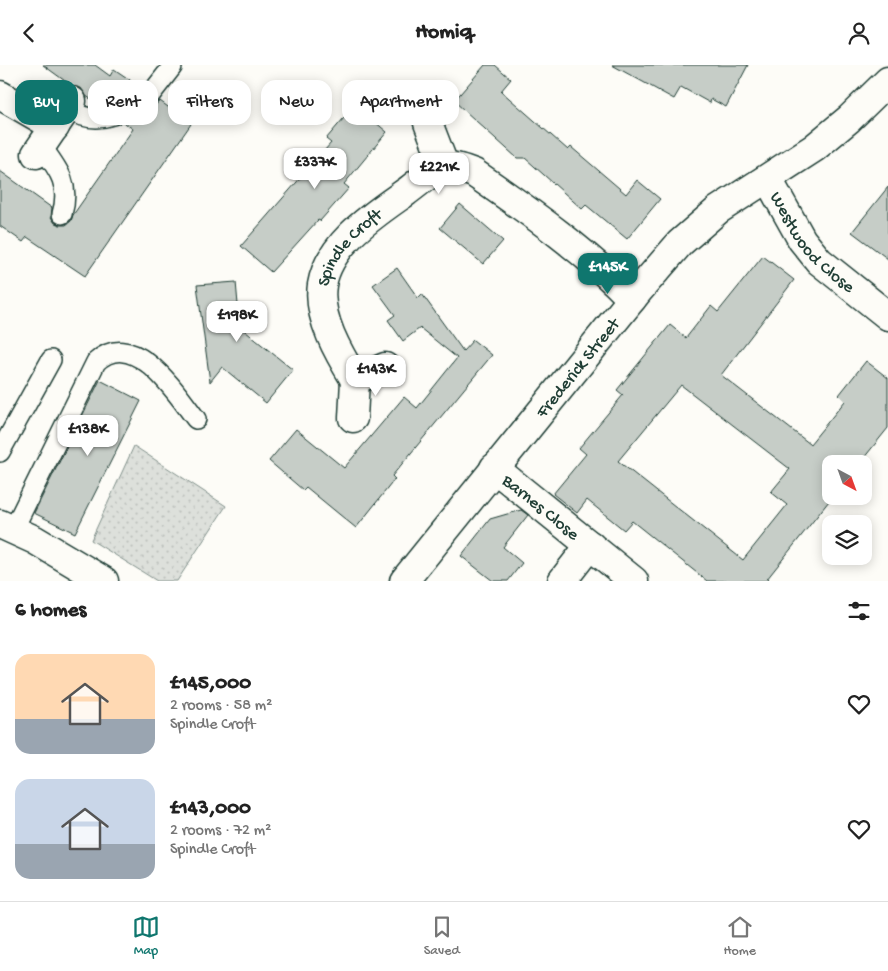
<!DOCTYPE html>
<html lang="en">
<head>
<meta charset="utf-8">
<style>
  :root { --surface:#fff; --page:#f6f6f6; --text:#222; --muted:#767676; --line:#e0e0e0; --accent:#0f766e }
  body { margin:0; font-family:"Gochi Hand",sans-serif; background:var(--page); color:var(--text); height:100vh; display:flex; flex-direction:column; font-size:19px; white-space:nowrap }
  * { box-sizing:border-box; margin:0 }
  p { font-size:16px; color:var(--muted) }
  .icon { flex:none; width:28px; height:28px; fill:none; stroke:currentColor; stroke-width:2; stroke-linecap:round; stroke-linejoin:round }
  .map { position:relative; height:516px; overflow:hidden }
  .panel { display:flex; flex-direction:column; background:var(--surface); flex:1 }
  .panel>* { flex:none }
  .banner { position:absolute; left:15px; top:15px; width:500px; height:45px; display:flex; gap:10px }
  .needle { width:32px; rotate:139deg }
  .buttons { position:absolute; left:822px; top:390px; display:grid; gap:10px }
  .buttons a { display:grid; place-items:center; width:50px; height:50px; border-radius:10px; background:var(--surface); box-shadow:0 2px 12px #0003; font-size:25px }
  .price { position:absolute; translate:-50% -42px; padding:0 11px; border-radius:10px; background:#fff; color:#222; font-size:16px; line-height:32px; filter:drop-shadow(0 1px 2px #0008) }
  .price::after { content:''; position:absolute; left:50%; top:30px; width:15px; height:11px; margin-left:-8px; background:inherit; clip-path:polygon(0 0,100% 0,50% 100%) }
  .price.current { background:var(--accent); color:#fff }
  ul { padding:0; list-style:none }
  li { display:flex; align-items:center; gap:15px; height:125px; padding:0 15px }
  li span { display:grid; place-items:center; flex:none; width:140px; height:100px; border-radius:15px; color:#555 }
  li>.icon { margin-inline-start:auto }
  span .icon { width:60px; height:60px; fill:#fffc; stroke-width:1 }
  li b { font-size:21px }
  h2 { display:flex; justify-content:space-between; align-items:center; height:60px; padding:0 15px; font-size:21px }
  .tag { padding:0 18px; border-radius:15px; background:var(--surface); box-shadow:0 2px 12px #0003; font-size:18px; line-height:45px }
  .tag.current { background:var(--accent); color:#fff }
  header { display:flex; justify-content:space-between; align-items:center; height:65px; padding:0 15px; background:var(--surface); font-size:22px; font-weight:700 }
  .menu { display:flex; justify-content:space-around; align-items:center; height:70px; border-top:1px solid var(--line); background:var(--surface); font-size:14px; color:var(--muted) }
  .menu a { display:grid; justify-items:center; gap:2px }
  .menu .current { color:var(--accent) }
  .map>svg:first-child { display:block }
</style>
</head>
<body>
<header><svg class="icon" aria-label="back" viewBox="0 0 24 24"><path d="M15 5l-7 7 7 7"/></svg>Homiq<svg class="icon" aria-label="person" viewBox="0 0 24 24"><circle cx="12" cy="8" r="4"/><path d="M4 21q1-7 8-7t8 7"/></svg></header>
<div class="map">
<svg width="888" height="516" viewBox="0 0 888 516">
  <defs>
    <pattern id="grass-dots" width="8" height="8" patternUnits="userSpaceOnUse" patternTransform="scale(1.25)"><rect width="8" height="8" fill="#dde0db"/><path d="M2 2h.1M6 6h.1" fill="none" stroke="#bdc1bd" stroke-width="1.8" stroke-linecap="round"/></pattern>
  </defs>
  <rect width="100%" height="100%" fill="#fdfcf7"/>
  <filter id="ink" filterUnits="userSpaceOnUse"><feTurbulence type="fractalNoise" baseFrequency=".02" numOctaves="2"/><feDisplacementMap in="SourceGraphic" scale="10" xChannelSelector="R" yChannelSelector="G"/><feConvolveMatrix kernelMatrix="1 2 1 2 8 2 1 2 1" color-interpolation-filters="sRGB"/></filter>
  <g filter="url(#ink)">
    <path fill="url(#grass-dots)" stroke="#7e8e88" d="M134,381L226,441L177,516H157L91,475Z"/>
    <g fill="#c6cdc7" stroke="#1f3d34" fill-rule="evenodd">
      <path d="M43,0H95L110,11L114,4L142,23L140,33L145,38L150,40H155L160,36L191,59L85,211L27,172L23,177L0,161V106L52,143L51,152L55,158L60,160H66L71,156L73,150L133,64L122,56L124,47L120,42L115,39L102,41L86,31L81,23L72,21Z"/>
      <path d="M485,0H495L511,14L501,26L568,85L571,82L626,129L637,115L660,134L627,174L586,140L582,144L525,93H517L454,36Z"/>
      <path d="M612,0H748L726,42L711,34L710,38L681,22L674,34Z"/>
      <path d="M355,40L387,67L344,119L349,123L320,156L318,155L271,207L241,181L331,78L326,74Z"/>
      <path d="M888,122V194L852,167Z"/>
      <path d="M460,139L503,176L483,199L440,163Z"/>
      <path d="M763,191L794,215L721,310L810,379L845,336L839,330L866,296L888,313V363L859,399H831V431H833L767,514L770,516H707L632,456L624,465L587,435L577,448L553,429L586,389L579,383L623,330L617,325L670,260L686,273L711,241L718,247ZM681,320L790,404L771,427L787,440L743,495L618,396Z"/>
      <path d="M397,203L418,233L422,229L463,286L473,275L492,290L392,411L395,414L356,463L306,422L303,425L269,396L296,364L344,403L404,332L417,343L457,293L420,263L403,276L388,255L395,250L373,220Z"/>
      <path d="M236,217L240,262L293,305L266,338L222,302L210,317L197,220Z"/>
      <path d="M100,315L141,336L75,468L34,448Z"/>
      <path d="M521,445L528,450L503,482L522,498L508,516H493L461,491L490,454Z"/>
    </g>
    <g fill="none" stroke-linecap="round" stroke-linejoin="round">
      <defs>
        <g id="lane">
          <path d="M151,29L172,2"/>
          <path d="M67,44C82,53 96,56 113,50"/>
          <path d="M41,81C58,104 71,119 62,149"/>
          <path d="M0,387L51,295"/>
          <path d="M13,465L96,297C134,261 176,328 196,354"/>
        </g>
        <g id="street">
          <path d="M0,30L55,62"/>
          <path d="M428,58L445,102"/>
          <path d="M36,89L72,36"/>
          <path id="s1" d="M768,114L802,175L819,196L888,251"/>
          <path id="s2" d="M355,315C339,289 317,252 322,220C329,178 375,149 406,127C417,119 432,105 445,102C455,100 465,105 474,108C530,147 584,184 632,234"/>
          <path d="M353,353L355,315L385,302"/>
          <path id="s3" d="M494,403L634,516"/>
          <path d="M0,459L35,475L104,516"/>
          <path id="s4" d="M404,516L640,224L680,178L718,145L814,83L849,54L888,16"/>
          <path d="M562,516L590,480"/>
        </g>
      </defs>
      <use href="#lane" stroke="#1f3d34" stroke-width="22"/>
      <use href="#street" stroke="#1f3d34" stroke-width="31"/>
      <use href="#lane" stroke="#fdfcf7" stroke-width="19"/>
      <use href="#street" stroke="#fdfcf7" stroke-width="28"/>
    </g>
  </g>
  <g text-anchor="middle" stroke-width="4.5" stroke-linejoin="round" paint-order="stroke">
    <g font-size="18" fill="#1f3d34" stroke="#fdfcf7">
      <text dy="6" stroke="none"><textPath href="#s1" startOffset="78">Westwood Close</textPath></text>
      <text dy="6" stroke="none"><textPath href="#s2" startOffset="150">Spindle Croft</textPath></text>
      <text dy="6" stroke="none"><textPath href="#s4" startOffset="275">Frederick Street</textPath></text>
      <text dy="6" stroke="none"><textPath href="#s3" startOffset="61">Barnes Close</textPath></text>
    </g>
  </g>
</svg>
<div class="buttons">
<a><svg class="needle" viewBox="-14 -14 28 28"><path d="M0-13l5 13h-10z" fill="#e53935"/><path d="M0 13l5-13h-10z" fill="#767676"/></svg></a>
<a><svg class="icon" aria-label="layers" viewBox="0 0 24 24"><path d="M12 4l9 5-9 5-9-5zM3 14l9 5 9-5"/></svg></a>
</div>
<b class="price" style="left:315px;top:125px">£337K</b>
<b class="price" style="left:439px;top:130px">£221K</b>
<b class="price current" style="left:608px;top:230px">£145K</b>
<b class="price" style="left:237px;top:278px">£198K</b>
<b class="price" style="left:376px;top:332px">£143K</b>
<b class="price" style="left:88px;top:392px">£138K</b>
<div class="banner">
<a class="tag current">Buy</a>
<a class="tag">Rent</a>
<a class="tag">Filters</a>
<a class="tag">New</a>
<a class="tag">Apartment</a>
</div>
</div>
<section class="panel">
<h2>6 homes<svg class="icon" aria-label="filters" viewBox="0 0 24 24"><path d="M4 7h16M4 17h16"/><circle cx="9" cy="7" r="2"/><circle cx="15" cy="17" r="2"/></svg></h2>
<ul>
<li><span style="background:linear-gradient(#ffd9b3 65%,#9aa5b1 0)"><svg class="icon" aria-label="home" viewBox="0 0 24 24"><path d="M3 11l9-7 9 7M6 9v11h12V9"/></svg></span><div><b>£145,000</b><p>2 rooms · 58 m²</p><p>Spindle Croft</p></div><svg class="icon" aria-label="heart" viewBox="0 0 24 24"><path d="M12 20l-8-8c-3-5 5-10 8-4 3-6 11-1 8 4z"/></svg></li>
<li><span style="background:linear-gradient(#c9d6e8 65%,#9aa5b1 0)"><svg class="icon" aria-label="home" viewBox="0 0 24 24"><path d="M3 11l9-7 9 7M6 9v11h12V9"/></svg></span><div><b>£143,000</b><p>2 rooms · 72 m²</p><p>Spindle Croft</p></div><svg class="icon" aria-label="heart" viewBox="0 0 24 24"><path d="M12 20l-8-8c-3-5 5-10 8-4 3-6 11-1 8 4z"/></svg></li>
</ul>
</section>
<nav class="menu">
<a class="current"><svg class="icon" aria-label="map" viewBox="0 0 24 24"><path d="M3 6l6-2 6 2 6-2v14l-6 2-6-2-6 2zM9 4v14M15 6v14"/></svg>Map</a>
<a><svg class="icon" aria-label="saved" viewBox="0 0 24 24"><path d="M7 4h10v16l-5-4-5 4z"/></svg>Saved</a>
<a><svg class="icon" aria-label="home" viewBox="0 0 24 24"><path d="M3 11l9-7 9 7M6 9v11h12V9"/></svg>Home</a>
</nav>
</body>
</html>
